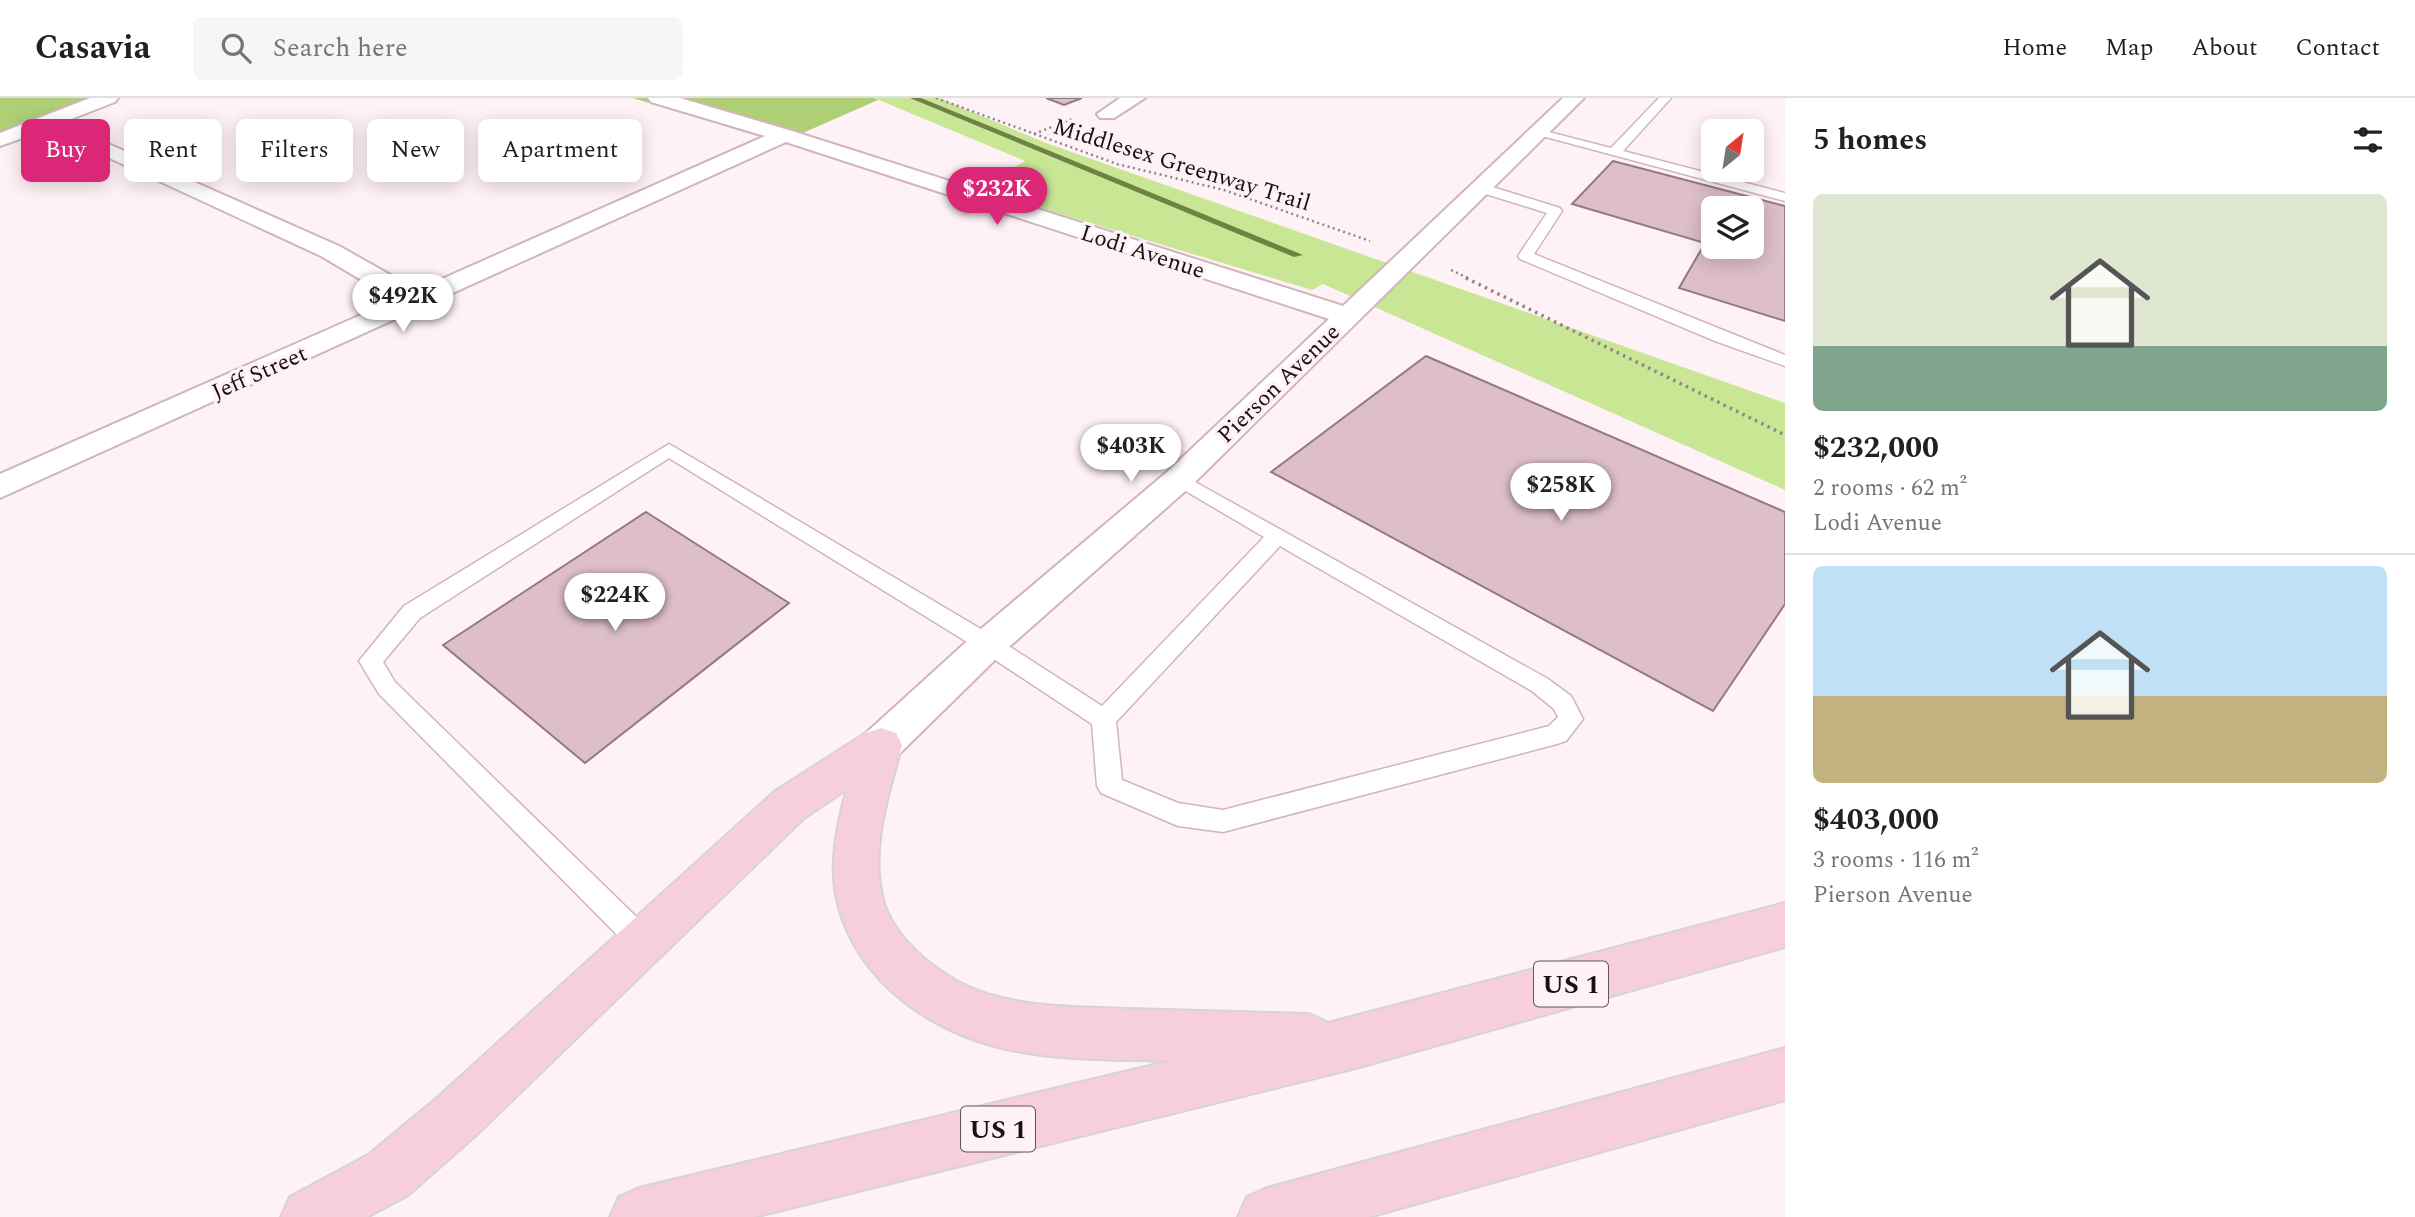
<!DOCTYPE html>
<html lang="en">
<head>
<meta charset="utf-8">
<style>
  :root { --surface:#fff; --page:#f6f6f6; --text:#202124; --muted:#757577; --line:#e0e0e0; --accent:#db2777 }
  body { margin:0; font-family:Spectral,serif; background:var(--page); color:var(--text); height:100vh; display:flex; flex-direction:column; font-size:26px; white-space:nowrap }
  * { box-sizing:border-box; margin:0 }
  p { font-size:23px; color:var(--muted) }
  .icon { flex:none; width:38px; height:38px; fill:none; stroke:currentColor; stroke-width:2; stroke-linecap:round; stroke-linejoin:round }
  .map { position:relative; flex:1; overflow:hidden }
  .drawer { display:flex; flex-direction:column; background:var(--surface); width:630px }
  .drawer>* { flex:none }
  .banner { position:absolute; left:21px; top:21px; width:665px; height:63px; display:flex; gap:14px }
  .needle { width:46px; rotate:30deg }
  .fabs { position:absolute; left:1701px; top:21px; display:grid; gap:14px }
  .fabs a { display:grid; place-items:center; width:63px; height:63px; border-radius:10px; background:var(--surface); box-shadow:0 4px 18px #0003; font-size:35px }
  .price { position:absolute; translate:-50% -60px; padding:0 16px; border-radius:24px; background:#fff; color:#222; font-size:23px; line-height:46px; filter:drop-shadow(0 2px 4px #0008) }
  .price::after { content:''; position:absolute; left:50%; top:42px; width:21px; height:16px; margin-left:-10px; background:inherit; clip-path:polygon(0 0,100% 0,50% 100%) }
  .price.selected { background:var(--accent); color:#fff }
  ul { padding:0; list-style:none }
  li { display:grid; align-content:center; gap:14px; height:371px; padding:0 28px }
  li+li { border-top:2px solid var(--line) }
  li span { display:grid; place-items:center; height:217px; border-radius:10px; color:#555 }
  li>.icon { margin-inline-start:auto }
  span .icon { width:126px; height:126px; fill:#fffc; stroke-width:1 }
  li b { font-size:30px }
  h2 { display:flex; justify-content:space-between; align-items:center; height:84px; padding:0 28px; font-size:30px }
  .pill { padding:0 24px; border-radius:10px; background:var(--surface); box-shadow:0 4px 18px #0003; font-size:24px; line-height:63px }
  .pill.selected { background:var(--accent); color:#fff }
  header { display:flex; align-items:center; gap:42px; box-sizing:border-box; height:98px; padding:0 35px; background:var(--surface); border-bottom:2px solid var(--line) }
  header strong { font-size:33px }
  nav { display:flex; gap:38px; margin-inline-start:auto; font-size:24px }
  .search { width:490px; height:63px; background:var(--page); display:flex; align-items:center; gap:18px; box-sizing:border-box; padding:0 24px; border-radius:10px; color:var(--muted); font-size:26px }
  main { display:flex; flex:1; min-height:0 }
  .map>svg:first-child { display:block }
</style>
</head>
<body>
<header>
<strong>Casavia</strong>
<div class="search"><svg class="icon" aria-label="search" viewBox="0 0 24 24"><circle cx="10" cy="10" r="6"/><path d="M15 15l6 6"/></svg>Search here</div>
<nav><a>Home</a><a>Map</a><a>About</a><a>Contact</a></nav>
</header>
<main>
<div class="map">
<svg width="1785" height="1119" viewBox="0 0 1785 1119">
  <rect width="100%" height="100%" fill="#fff2f6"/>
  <path fill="#c8e694" d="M874,0H939L1046,45L1785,305V392L1323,186L1312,192L977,91L1025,63Z"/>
  <g fill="#aecf74">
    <path d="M0,0H119L0,46Z"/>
    <path d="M633,0H874L878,2L780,45Z"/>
  </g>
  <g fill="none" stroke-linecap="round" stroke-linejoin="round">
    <path fill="#6f8244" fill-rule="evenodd" d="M910,0H921L1303,157L1294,159Z"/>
  </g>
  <g fill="#ddbeca" stroke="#947882" stroke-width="2" fill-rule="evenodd">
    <path d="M1046,0H1082L1064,7Z"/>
    <path d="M1613,63L1785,108V223L1679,190L1705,145L1572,106ZM1713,110H1752V149H1713Z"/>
    <path d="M1426,258L1785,414V506L1713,613L1271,374Z"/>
    <path d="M646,414L789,505L585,665L443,547Z"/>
  </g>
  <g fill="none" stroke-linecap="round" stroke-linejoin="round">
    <defs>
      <g id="service">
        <path d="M1659,0H1671L1623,53L1785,95V103L1531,35L1537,31L1611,50Z"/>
        <path d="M1476,87H1486L1560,110L1562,113L1534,156L1785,257V268L1715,243L1520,161L1518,158L1547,115L1476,93Z"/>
        <path d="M669,346L996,540L1102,608L1264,439L1172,385L1169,381L1179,375L1548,581L1571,598L1583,621L1566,643L1557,646L1223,734L1178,728L1101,695L1097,688L1092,626L980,552L669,360L420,520L383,564L395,584L654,836L658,845L654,854L644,858L634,854L379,596L359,563L404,508ZM1280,448L1532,593L1554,611L1558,619L1549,628L1223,712L1178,705L1122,682L1116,624Z"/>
      </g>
      <g id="minor">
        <path d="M90,0H118L115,4L61,25L339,148L417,192L765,38L651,4L648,0H680L792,33L1343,208L1563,0H1584L1191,388L1001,556L896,659L881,664L866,659L860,647L866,635L975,536L1167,374L1329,221L786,44L0,400V376L395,202L321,158L64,39L42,33L0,48V35Z"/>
        <path d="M1120,0H1145L1114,20H1100L1097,16Z"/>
      </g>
      <g id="trunk">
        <path d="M881,630L896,635L902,647C888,697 868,757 885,808C899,848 948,884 987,896C1032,910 1082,909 1129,911C1189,913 1249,914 1309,916L1328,925L1785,805V849L1356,970L754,1119H610L619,1099L639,1090L1170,963C1116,961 1059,963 1006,951C931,934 858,884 838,806C828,769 837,727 847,691L804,720L475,1038L408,1097L367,1119H281L290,1099L368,1057L437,1000L774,694L866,635Z"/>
        <path d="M1785,950V1002L1369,1119H1238L1247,1099L1267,1090Z"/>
      </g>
    </defs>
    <use href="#service" stroke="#d2b4bf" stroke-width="3"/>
    <use href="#minor" stroke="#d2b4bf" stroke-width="4"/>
    <use href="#trunk" stroke="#d6d4d5" stroke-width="4"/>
    <g stroke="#908488" stroke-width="2.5" stroke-dasharray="2 3.5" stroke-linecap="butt">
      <path d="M936,0L1117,66L1224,92L1370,143"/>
      <path d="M1034,36L1072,21"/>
      <path d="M1451,172L1470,181"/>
    </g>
    <path stroke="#908488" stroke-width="3.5" stroke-dasharray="2.5 4.5" stroke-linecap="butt" d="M1466,180L1785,337"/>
    <use href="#service" fill="#fff" fill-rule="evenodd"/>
    <use href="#minor" fill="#fff" fill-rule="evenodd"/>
    <use href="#trunk" fill="#f6cede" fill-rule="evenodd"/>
  </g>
  <g text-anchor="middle" stroke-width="7" stroke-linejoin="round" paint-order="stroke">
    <g font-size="23" fill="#1a1014" stroke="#fff2f6">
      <text transform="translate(1182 66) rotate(17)" y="8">Middlesex Greenway Trail</text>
      <text transform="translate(1143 153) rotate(18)" y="8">Lodi Avenue</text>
      <text transform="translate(259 274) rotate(-24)" y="8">Jeff Street</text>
      <text transform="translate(1278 285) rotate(-44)" y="8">Pierson Avenue</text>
    </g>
    <g fill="#fff2f6" stroke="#5f5458" stroke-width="2">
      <rect x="1534" y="863.5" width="74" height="45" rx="5"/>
      <rect x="961" y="1008.5" width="74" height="45" rx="5"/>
    </g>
    <g font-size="26" font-weight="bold" fill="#1a1014">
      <text x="1571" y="895">US 1</text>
      <text x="998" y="1040">US 1</text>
    </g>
  </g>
</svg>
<div class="fabs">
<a><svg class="needle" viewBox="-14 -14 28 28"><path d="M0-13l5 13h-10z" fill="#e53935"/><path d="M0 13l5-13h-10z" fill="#757577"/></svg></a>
<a><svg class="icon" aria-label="layers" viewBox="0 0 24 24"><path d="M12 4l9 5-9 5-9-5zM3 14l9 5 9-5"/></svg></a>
</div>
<b class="price selected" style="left:997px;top:129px">$232K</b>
<b class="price" style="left:403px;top:236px">$492K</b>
<b class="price" style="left:1131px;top:386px">$403K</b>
<b class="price" style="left:1561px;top:425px">$258K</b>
<b class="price" style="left:615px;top:535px">$224K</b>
<div class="banner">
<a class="pill selected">Buy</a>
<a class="pill">Rent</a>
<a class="pill">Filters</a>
<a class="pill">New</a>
<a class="pill">Apartment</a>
</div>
</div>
<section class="drawer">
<h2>5 homes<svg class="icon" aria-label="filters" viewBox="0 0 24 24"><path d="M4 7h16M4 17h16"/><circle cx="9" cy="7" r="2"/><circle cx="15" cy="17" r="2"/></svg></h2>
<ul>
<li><span style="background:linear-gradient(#dfe7d0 70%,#7fa58c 0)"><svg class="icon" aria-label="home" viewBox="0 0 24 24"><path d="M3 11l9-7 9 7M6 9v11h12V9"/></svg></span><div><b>$232,000</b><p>2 rooms · 62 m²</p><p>Lodi Avenue</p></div></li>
<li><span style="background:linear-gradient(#bfe0f5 60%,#c2b280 0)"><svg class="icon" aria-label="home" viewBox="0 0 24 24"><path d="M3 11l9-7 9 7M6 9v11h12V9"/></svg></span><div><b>$403,000</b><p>3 rooms · 116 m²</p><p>Pierson Avenue</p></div></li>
</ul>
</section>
</main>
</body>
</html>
